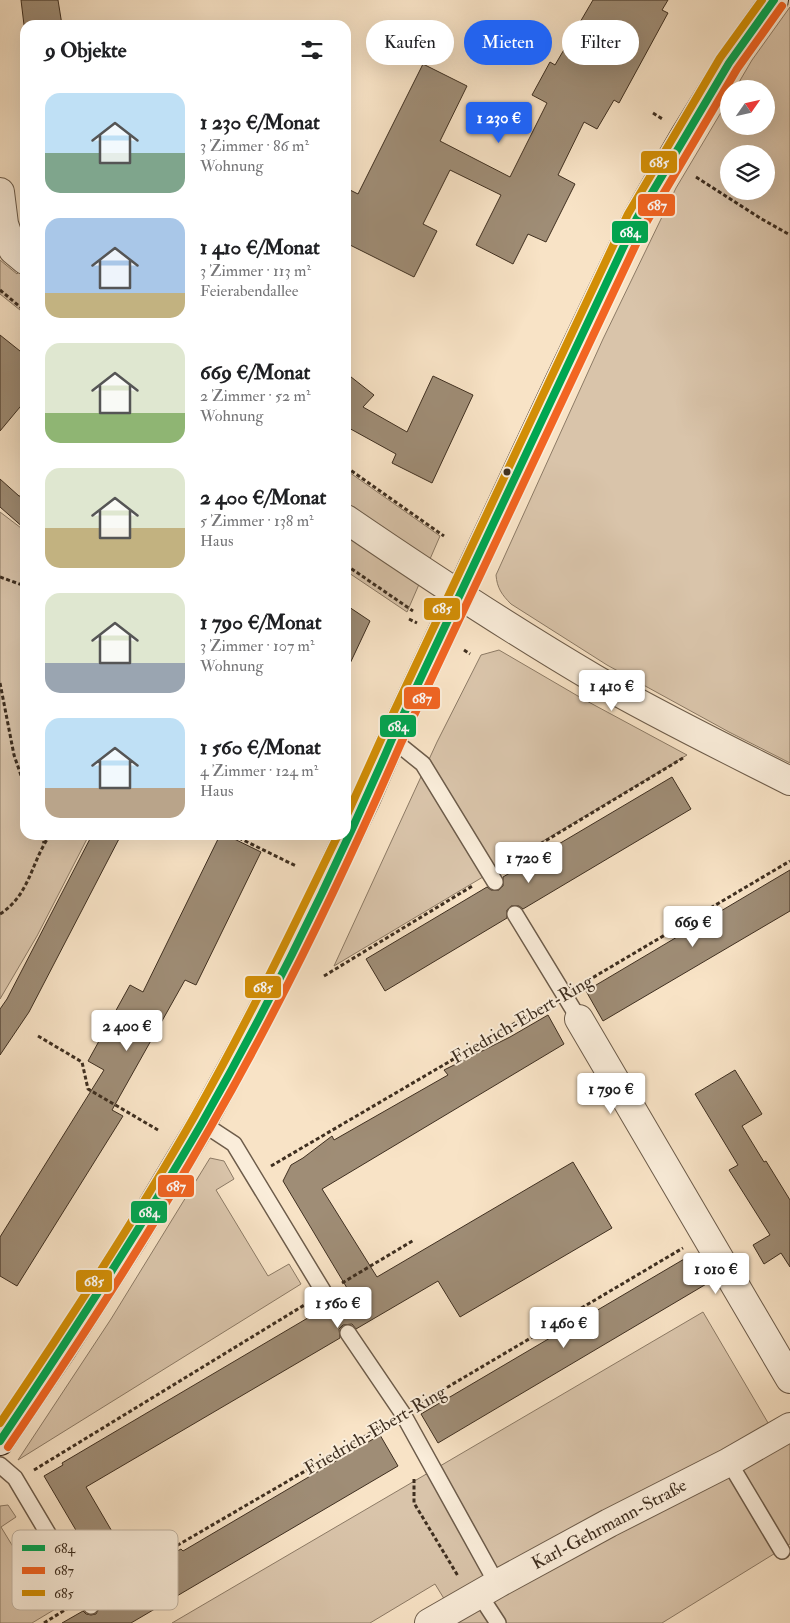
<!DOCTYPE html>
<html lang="de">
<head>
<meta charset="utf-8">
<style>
  :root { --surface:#fff; --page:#f2f2f2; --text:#202124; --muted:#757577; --accent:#2563eb }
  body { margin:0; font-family:"IM FELL Double Pica",serif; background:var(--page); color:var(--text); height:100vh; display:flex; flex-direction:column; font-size:19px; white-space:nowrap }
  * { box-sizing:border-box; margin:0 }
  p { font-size:16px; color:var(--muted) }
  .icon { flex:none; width:28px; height:28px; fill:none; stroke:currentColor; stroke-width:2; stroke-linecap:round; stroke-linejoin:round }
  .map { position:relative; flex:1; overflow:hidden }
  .sheet { position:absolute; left:20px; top:20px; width:331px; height:820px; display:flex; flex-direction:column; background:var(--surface); border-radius:15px; box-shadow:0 5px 20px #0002 }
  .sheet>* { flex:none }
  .hud { position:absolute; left:366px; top:20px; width:349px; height:45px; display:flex; gap:10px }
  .needle { width:32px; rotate:56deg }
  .fabs { position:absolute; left:720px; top:80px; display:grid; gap:10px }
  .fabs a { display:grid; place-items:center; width:55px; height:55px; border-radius:50%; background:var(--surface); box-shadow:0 5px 20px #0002; font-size:25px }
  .price { position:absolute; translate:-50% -42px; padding:0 11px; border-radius:5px; background:#fff; color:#222; font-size:16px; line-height:32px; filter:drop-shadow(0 1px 2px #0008) }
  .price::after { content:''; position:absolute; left:50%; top:30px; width:15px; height:11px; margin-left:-8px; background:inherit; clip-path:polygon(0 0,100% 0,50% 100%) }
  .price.current { background:var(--accent); color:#fff }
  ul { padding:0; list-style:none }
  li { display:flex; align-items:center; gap:15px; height:125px; padding:0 25px }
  li span { display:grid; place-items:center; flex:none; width:140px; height:100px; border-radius:15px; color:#555 }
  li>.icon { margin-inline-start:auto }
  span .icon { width:60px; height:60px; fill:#fffc; stroke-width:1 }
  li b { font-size:21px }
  h2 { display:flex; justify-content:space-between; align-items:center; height:60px; padding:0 25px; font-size:21px }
  .pill { padding:0 18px; border-radius:22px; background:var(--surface); box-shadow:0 5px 20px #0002; font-size:18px; line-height:45px }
  .pill.current { background:var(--accent); color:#fff }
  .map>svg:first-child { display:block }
</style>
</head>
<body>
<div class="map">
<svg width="790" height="1623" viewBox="0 0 790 1623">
  <rect width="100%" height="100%" fill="#f8e3c6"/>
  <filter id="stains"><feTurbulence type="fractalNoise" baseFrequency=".004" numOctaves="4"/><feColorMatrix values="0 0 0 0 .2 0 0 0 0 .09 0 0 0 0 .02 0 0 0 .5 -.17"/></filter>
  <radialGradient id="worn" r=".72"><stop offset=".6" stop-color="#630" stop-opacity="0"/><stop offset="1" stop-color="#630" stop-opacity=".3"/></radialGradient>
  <g fill="#d9c4aa" stroke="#8c7a65" fill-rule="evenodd">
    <path d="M790,7V763L729,732L607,665L511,604C502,595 497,588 496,575L603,339L676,188L729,99V126H766V89H735L752,60ZM729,154H766V191H729Z"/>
    <path d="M0,260L17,274L25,263V314L0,294Z"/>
    <path d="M346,470L440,536L407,612L346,571Z"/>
    <path d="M0,512L25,531V835H89L37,936L0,999Z"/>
    <path d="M499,650L583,699L687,755L334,966L437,742L481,655Z"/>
    <path d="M210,1158L224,1161L234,1179L216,1190L268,1276L289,1264L301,1284L18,1460L111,1319Z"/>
    <path d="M703,1312L781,1445L790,1440V1544L662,1623H459L435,1584L370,1623H172Z"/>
    <path d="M8,1505L16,1517L1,1527L43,1596L58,1587L67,1602L32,1623H0V1506Z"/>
  </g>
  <g fill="#9f8d76" stroke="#3f2f20">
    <path d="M21,0H58L62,25H24Z"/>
    <path d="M593,0H668L662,10L668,13L619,103L614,100L597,129L584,122L558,175L575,184L546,242L528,234L513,264L476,245L501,195L450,170L423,224L437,231L414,277L346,243V188L358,194L423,64L467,86L440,141L510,177L547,103L532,95L550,62L555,65Z"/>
    <path d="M0,335L25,355V401L0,431Z"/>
    <path d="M346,373L374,395L363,407L407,432L433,376L473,395L432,483L392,463L396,454L347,427L346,428Z"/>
    <path d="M0,479L19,496H25V529L0,507Z"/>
    <path d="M346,605L370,621L346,672Z"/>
    <path d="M672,777L691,809L523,909L519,906H511L507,910V918L385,991L366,959L487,887L491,890H499L503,886V877Z"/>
    <path d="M92,835H121L29,1012L0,1055V1009L7,999Z"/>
    <path d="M220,835H226L261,852L196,985L185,980L112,1110L123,1116L17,1286L0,1276V1237L104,1070L88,1061L130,985L143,992Z"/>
    <path d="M790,870V911L603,1021L586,991Z"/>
    <path d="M548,1015L564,1044L322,1189L377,1277L573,1162L612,1228L460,1317L438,1281L356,1329L352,1324L343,1325L339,1329L340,1338L86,1487L137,1574L181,1549L183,1551L380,1435L398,1466L131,1623H62L83,1611L86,1614L91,1615L96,1614L100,1606L99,1601L113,1593L44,1476L63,1465L62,1463L323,1309L327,1312H335L339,1308V1299L350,1293L283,1181L291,1165L303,1158L332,1136L334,1140L448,1075L444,1070L510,1037Z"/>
    <path d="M735,1070L762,1114L742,1126L764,1162L766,1161L790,1200V1267L781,1253L764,1264L753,1245L770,1235L729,1170L738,1165L695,1094Z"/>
    <path d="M691,1255L708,1283L438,1443L421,1414Z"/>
  </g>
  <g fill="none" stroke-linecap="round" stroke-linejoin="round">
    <defs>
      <g id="service">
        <path d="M392,739L423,764L495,882"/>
        <path d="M515,914L579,1019"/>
        <path d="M202,1123L234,1144L331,1304"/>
        <path d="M348,1333L403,1414L497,1584"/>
        <path d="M729,1462L782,1551"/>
        <path d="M0,1465L15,1478L91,1606"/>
        <path d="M479,1594L498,1623"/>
      </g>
      <g id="minor">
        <path d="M0,192L4,224L13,250L25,260"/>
        <path d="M346,519C428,575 510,629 595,679C659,716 725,748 790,781"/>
        <path d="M579,1019L790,1379"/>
        <path d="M429,1623L497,1584L609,1523L729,1462L790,1427"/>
      </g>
      <path id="secondary" d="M0,1441L63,1348L132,1240L202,1123L245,1044L299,939L366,799L392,739L559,382L637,218L685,135L729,63L774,0"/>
    </defs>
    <use href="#service" stroke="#6d5c4a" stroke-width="18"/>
    <use href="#minor" stroke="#6d5c4a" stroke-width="30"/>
    <use href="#secondary" stroke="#3f2f20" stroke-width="30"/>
    <g stroke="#3f2f20" stroke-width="3" stroke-dasharray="4 2.5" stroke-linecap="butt">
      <path d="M653,113L664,120"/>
      <path d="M696,177L760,218L790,235"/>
      <path d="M0,290L25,311"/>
      <path d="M346,467L444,536"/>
      <path d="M346,565L413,611"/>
      <path d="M0,577L25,586"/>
      <path d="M409,619L417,623"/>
      <path d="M464,650L470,654"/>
      <path d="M0,683L14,755L25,787"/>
      <path d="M41,835L44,843"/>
      <path d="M233,835L296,866"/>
      <path d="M507,864L683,758"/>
      <path d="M0,914C30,895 31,862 50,835"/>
      <path d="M324,976L474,885"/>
      <path d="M582,984L790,861"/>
      <path d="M38,1036L82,1062L88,1089L158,1130"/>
      <path d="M271,1166L546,1005"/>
      <path d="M342,1283L414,1240"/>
      <path d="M419,1404L683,1248"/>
      <path d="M34,1470L306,1304"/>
      <path d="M414,1479V1503L458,1576"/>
      <path d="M104,1588L386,1424"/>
      <path d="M44,1623L68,1608"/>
    </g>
    <use href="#service" stroke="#faedda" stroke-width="15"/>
    <use href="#minor" stroke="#faedda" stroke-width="28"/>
    <use href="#secondary" stroke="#faedda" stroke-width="28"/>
    <defs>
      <path id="bus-1" d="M0,1441C70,1337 139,1232 202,1123C272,1000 336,869 392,739L637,218L729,63L774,0"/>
      <path id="bus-2" d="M8,1447C79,1343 148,1237 210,1128C281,1005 344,874 401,743L646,223L737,69L782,6"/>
      <g id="bus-3">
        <path d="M346,817L383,735L628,214L720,58L762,0"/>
        <path d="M0,1423C68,1323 134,1222 194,1117C246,1025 292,930 338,835"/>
      </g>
    </defs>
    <use href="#bus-1" stroke="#faedda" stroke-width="11"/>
    <use href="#bus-2" stroke="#faedda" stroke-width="11"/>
    <use href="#bus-3" stroke="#faedda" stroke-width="11"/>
    <use href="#bus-1" stroke="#00a651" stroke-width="8"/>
    <use href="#bus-2" stroke="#f26522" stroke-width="8"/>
    <use href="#bus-3" stroke="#d28e06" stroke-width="8"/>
  </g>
  <circle fill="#3f2f20" stroke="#faedda" stroke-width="2" cx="507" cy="472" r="4.5"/>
  <g text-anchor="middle" stroke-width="4" stroke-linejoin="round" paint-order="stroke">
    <g font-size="18" fill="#3f2f20" stroke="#faedda">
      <text transform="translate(522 1019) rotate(-30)" y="6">Friedrich-Ebert-Ring</text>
      <text transform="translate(375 1430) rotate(-30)" y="6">Friedrich-Ebert-Ring</text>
      <text transform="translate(609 1524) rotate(-28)" y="6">Karl-Gehrmann-Straße</text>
    </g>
  </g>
  <rect x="12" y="1530" width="166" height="80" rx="8" fill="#faedda" stroke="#c2b4a2" stroke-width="1"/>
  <rect x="22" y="1545" width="23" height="6" fill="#00a651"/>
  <rect x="22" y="1567" width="23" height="7" fill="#f26522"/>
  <rect x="22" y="1590" width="23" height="6" fill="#d28e06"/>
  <g font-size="14" fill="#3f2f20">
    <text x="54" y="1553">684</text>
    <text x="54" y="1575">687</text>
    <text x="54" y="1598">685</text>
  </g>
  <g stroke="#faedda" stroke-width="2">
    <rect x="640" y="150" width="38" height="24" rx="5" fill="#d28e06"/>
    <rect x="637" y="193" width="39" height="24" rx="5" fill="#f26522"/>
    <rect x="611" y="220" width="38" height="24" rx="5" fill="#00a651"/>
    <rect x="423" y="597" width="38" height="24" rx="5" fill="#d28e06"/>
    <rect x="403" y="686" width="38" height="24" rx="5" fill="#f26522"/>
    <rect x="379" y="714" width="38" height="24" rx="5" fill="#00a651"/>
    <rect x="244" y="975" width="38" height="24" rx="5" fill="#d28e06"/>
    <rect x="157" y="1174" width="38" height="24" rx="5" fill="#f26522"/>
    <rect x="130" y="1200" width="38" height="24" rx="5" fill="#00a651"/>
    <rect x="75" y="1269" width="38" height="24" rx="5" fill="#d28e06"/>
  </g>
  <g font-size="14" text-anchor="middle" font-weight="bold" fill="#fff">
    <text x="659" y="167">685</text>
    <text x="657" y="210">687</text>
    <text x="630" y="237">684</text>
    <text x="442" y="613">685</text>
    <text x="422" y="703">687</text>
    <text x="398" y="731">684</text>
    <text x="263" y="992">685</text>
    <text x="176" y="1191">687</text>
    <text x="149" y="1217">684</text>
    <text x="94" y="1286">685</text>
  </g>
  <rect width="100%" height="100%" filter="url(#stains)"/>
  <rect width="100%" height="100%" fill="url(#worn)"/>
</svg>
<div class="fabs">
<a><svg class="needle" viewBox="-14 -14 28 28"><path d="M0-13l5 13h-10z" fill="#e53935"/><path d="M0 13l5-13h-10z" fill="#757577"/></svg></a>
<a><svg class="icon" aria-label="layers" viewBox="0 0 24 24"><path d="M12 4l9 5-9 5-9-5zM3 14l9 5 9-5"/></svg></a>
</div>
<b class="price current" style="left:499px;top:144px">1 230 €</b>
<b class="price" style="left:612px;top:712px">1 410 €</b>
<b class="price" style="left:529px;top:884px">1 720 €</b>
<b class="price" style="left:693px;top:948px">669 €</b>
<b class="price" style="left:127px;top:1052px">2 400 €</b>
<b class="price" style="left:611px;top:1115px">1 790 €</b>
<b class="price" style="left:716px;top:1295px">1 010 €</b>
<b class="price" style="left:338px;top:1329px">1 560 €</b>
<b class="price" style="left:564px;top:1349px">1 460 €</b>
<div class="hud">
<a class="pill">Kaufen</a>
<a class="pill current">Mieten</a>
<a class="pill">Filter</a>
</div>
<section class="sheet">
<h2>9 Objekte<svg class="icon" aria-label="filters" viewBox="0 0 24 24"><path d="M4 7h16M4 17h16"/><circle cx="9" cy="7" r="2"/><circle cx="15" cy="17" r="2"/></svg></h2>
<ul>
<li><span style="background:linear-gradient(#bfe0f5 60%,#7fa58c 0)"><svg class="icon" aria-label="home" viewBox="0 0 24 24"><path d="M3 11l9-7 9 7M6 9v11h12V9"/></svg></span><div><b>1 230 €/Monat</b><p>3 Zimmer · 86 m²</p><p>Wohnung</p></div></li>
<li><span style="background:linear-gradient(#a9c7e8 75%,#c2b280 0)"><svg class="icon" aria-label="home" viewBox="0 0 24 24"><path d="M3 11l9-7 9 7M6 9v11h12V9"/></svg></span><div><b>1 410 €/Monat</b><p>3 Zimmer · 113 m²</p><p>Feierabendallee</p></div></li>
<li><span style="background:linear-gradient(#dfe7d0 70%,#8fb573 0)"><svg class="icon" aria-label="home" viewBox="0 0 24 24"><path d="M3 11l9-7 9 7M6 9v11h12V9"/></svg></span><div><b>669 €/Monat</b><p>2 Zimmer · 52 m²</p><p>Wohnung</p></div></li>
<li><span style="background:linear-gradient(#dfe7d0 60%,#c2b280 0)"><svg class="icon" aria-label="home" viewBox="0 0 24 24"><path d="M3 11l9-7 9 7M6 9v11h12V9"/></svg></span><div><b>2 400 €/Monat</b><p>5 Zimmer · 138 m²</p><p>Haus</p></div></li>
<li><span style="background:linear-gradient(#dfe7d0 70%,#9aa5b1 0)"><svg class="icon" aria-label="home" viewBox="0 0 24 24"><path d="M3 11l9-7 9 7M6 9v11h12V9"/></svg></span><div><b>1 790 €/Monat</b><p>3 Zimmer · 107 m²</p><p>Wohnung</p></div></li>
<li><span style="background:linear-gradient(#bfe0f5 70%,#b9a48a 0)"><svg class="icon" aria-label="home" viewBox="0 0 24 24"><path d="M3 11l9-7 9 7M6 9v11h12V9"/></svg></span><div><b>1 560 €/Monat</b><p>4 Zimmer · 124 m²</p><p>Haus</p></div></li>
</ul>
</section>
</div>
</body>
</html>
